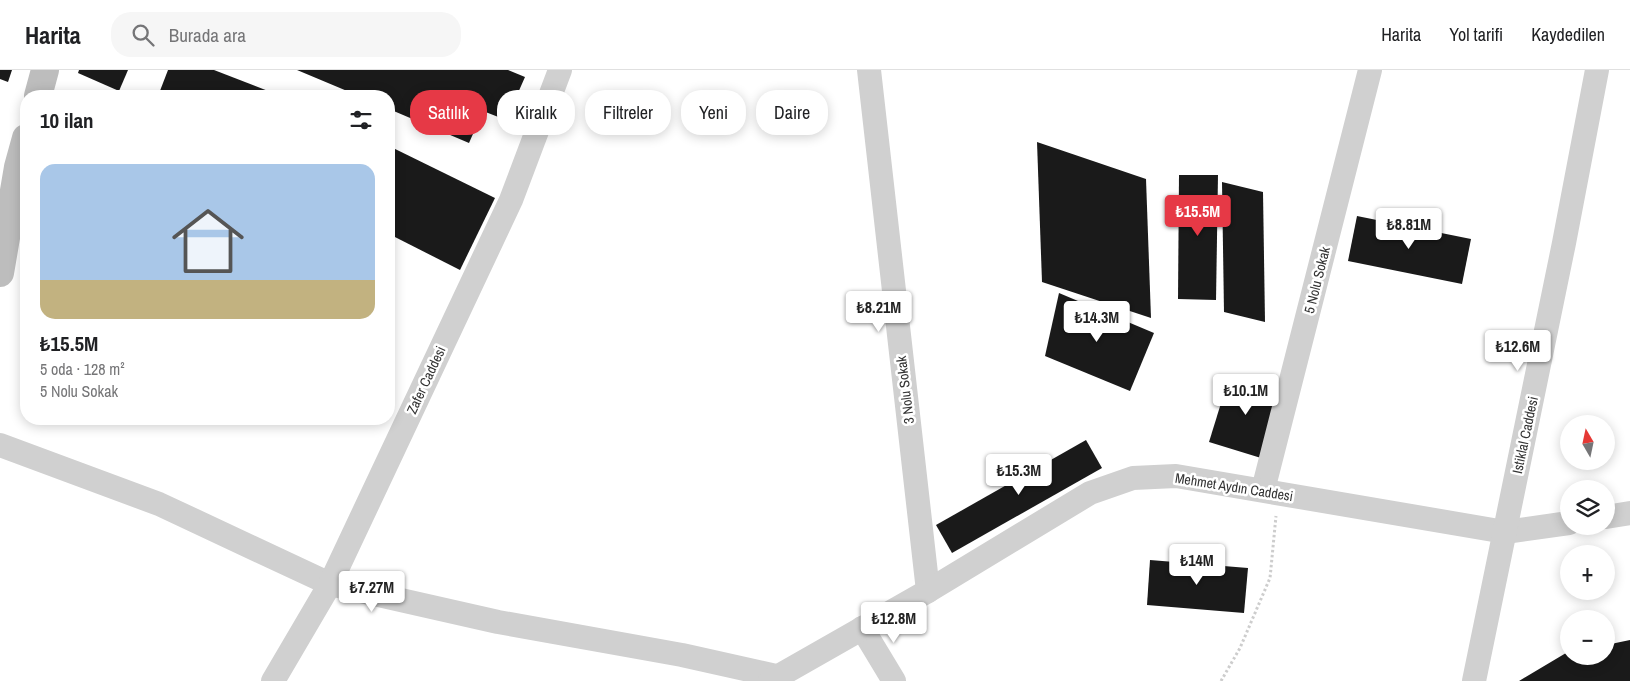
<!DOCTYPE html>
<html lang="tr">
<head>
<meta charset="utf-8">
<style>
  :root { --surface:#fff; --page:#f6f6f6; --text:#202124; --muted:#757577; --line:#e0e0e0; --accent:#e63946 }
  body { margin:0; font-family:"Archivo Narrow",sans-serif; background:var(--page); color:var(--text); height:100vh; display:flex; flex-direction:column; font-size:19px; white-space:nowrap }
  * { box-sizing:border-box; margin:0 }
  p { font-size:16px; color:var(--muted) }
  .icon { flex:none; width:28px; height:28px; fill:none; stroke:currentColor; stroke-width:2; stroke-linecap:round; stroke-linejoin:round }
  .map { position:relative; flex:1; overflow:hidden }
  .details { position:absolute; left:20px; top:20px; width:375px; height:335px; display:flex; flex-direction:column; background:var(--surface); border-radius:20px; box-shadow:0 2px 12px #0003 }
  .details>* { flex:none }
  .top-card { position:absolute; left:410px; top:20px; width:475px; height:45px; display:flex; gap:10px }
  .needle { width:32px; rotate:351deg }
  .buttons { position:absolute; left:1560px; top:345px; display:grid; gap:10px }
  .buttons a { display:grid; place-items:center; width:55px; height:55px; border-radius:50%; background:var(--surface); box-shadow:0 2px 12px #0003; font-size:25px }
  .price { position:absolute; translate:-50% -42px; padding:0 11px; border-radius:5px; background:#fff; color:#222; font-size:16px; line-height:32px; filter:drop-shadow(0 1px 2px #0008) }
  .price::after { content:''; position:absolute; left:50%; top:30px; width:15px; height:11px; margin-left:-8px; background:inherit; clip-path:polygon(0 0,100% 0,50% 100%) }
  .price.on { background:var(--accent); color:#fff }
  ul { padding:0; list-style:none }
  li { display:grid; align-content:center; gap:10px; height:265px; padding:0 20px }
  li+li { border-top:1px solid var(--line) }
  li span { display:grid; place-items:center; height:155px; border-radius:15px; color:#555 }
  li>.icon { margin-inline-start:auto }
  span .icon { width:90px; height:90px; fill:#fffc; stroke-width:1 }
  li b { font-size:21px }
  h2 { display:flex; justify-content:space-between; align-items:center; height:60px; padding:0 20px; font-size:21px }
  .chip { padding:0 18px; border-radius:20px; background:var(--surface); box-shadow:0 2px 12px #0003; font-size:18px; line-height:45px }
  .chip.on { background:var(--accent); color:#fff }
  header { display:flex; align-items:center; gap:30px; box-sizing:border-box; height:70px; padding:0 25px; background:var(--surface); border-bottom:1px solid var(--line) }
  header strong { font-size:24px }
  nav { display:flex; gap:28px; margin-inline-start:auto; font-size:18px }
  .search { width:350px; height:45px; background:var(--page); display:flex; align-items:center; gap:12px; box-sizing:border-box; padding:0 18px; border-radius:20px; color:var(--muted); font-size:19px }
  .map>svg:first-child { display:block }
</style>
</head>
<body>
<header>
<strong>Harita</strong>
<div class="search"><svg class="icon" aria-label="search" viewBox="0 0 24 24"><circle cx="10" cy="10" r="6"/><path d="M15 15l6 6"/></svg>Burada ara</div>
<nav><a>Harita</a><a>Yol tarifi</a><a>Kaydedilen</a></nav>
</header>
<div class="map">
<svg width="1630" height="611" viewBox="0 0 1630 611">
  <rect width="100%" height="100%" fill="#fff"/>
  <g fill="#1a1a1a">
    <path d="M0,0H12L8,12L0,9Z"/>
    <path d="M79,0H128L119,21L78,3Z"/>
    <path d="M168,0H214L281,26H158Z"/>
    <path d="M297,0H508L525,7L506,50L483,41L469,73L389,39V26H359Z"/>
    <path d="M1037,72L1146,109L1151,248L1042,212Z"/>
    <path d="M389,76L495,128L460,200L389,164Z"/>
    <path d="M1179,105H1218L1216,230L1178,229Z"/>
    <path d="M1222,112L1263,122L1265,252L1224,242Z"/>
    <path d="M1357,146L1471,169L1462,214L1348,191Z"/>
    <path d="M1059,223L1154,263L1130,321L1045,286Z"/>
    <path d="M1230,304L1282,320L1261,388L1209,372Z"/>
    <path d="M1086,370L1102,398L952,483L936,455Z"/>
    <path d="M1150,490L1248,498L1244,543L1147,535Z"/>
    <path d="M1630,570V611H1519L1566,583H1569V586H1606V575Z"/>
  </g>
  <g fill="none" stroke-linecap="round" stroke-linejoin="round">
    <path stroke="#cdcdcd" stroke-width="3" stroke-dasharray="2.5 2.5" stroke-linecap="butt" d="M1221,611L1240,578L1270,508L1276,446"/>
    <g stroke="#d0d0d0" stroke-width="24">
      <path d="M869,0L928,521"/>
      <path d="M0,375L159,434L330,514L498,552L682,585L776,606"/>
      <path d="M1263,420L1370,0"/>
      <path d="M1606,447L1630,443"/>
      <path d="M862,558L894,611"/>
      <path d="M273,611L330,514L511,130L560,0"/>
      <path d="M770,611L928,521L1090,423L1133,408L1176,406L1505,462L1569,453"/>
      <path d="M1474,611L1564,173L1597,0"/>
    </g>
    <g stroke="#bdbdbd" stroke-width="28">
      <path d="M38,26L45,0"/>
      <path d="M0,203L18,97L26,68"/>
    </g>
  </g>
  <g text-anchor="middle" stroke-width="5" stroke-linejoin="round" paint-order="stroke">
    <g font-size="14" fill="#333" stroke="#fff">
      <text transform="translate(1317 210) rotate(-76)" y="5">5 Nolu Sokak</text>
      <text transform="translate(426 310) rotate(-65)" y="5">Zafer Caddesi</text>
      <text transform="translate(905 320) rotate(-97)" y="5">3 Nolu Sokak</text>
      <text transform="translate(1525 365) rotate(-78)" y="5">Istiklal Caddesi</text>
      <text transform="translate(1234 417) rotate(9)" y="5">Mehmet Aydın Caddesi</text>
    </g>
  </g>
</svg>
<div class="buttons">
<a><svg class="needle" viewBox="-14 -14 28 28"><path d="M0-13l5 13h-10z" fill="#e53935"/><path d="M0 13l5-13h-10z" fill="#757577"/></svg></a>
<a><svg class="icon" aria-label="layers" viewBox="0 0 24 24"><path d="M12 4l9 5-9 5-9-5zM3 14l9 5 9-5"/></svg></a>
<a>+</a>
<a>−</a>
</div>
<b class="price on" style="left:1198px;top:167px">₺15.5M</b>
<b class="price" style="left:1409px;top:180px">₺8.81M</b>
<b class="price" style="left:879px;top:263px">₺8.21M</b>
<b class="price" style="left:1097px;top:273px">₺14.3M</b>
<b class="price" style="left:1518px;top:302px">₺12.6M</b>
<b class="price" style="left:1246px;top:346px">₺10.1M</b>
<b class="price" style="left:1019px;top:426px">₺15.3M</b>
<b class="price" style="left:1197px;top:516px">₺14M</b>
<b class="price" style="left:372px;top:543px">₺7.27M</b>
<b class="price" style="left:894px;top:574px">₺12.8M</b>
<div class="top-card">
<a class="chip on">Satılık</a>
<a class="chip">Kiralık</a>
<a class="chip">Filtreler</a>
<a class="chip">Yeni</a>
<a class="chip">Daire</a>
</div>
<section class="details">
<h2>10 ilan<svg class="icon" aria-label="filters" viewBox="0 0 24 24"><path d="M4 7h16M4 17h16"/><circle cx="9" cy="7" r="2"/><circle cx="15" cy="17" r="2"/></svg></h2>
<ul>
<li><span style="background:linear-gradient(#a9c7e8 75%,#c2b280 0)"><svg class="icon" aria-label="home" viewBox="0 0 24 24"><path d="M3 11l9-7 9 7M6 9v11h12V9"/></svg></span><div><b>₺15.5M</b><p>5 oda · 128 m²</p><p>5 Nolu Sokak</p></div></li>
</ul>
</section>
</div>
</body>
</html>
